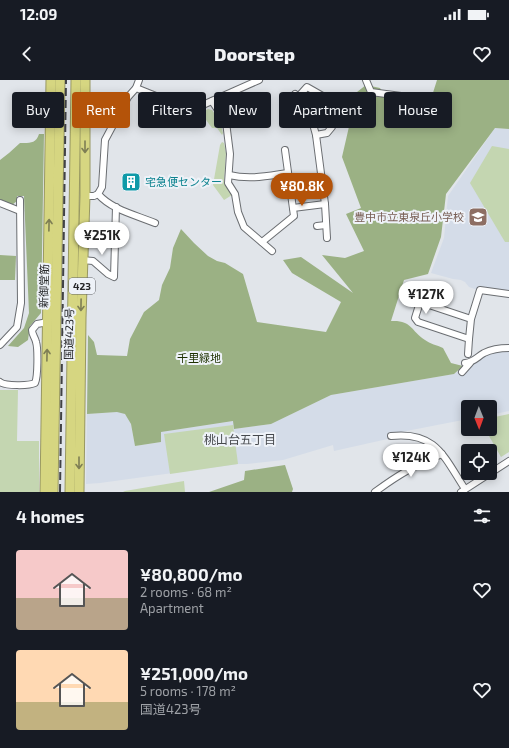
<!DOCTYPE html>
<html lang="en">
<head>
<meta charset="utf-8">
<style>
  :root { --surface:#171b24; --page:#20242c; --text:#f1f3f6; --muted:#9ea1a6; --accent:#b45309 }
  body { margin:0; font-family:"Exo 2","Noto Sans JP",sans-serif; background:var(--page); color:var(--text); height:100vh; display:flex; flex-direction:column; font-size:15px; white-space:nowrap }
  * { box-sizing:border-box; margin:0 }
  p { font-size:13px; color:var(--muted) }
  .icon { flex:none; width:22px; height:22px; fill:none; stroke:currentColor; stroke-width:2; stroke-linecap:round; stroke-linejoin:round }
  .map { position:relative; height:412px; overflow:hidden }
  .side { display:flex; flex-direction:column; background:var(--surface); flex:1 }
  .side>* { flex:none }
  .banner { position:absolute; left:12px; top:12px; width:485px; height:36px; display:flex; gap:8px }
  .needle { width:26px; rotate:179deg }
  .tools { position:absolute; left:461px; top:320px; display:grid; gap:8px }
  .tools a { display:grid; place-items:center; width:36px; height:36px; border-radius:4px; background:var(--surface); box-shadow:0 2px 10px #0003; font-size:20px }
  .price { position:absolute; translate:-50% -34px; padding:0 9px; border-radius:14px; background:#fff; color:#222; font-size:13px; line-height:26px; filter:drop-shadow(0 1px 2px #0008) }
  .price::after { content:''; position:absolute; left:50%; top:24px; width:12px; height:9px; margin-left:-6px; background:inherit; clip-path:polygon(0 0,100% 0,50% 100%) }
  .price.current { background:var(--accent); color:#fff }
  ul { padding:0; list-style:none }
  li { display:flex; align-items:center; gap:12px; height:100px; padding:0 16px }
  li span { display:grid; place-items:center; flex:none; width:112px; height:80px; border-radius:4px; color:#555 }
  li>.icon { margin-inline-start:auto }
  span .icon { width:48px; height:48px; fill:#fffc; stroke-width:1 }
  li b { font-size:17px }
  h2 { display:flex; justify-content:space-between; align-items:center; height:48px; padding:0 16px; font-size:17px }
  .tag { padding:0 14px; border-radius:4px; background:var(--surface); box-shadow:0 2px 10px #0003; font-size:14px; line-height:36px }
  .tag.current { background:var(--accent); color:#fff }
  .status { display:flex; justify-content:space-between; align-items:center; height:28px; padding:0 20px; background:var(--surface); direction:ltr }
  .status svg { height:11px; fill:currentColor }
  header { display:flex; justify-content:space-between; align-items:center; height:52px; padding:0 16px; background:var(--surface); font-size:18px; font-weight:800 }
  .map>svg:first-child { display:block }
</style>
</head>
<body>
<div class="status"><b>12:09</b><svg viewBox="0 0 49 12"><path d="M0 12V9h3v3zM5 12V6h3v6zM10 12V3h3v9zM15 12V0h3v12zM26 1h20v11H26zM47 4h2v5h-2z"/></svg></div>
<header><svg class="icon" aria-label="back" viewBox="0 0 24 24"><path d="M15 5l-7 7 7 7"/></svg>Doorstep<svg class="icon" aria-label="heart" viewBox="0 0 24 24"><path d="M12 20l-8-8c-3-5 5-10 8-4 3-6 11-1 8 4z"/></svg></header>
<div class="map">
<svg width="509" height="412" viewBox="0 0 509 412">
  <rect width="100%" height="100%" fill="#e1e5ea"/>
  <g fill="#d4dce8">
    <path d="M495,48L509,49V211L479,207L478,210L469,207L465,202L461,200L453,199L431,193L444,158L448,116Z"/>
    <path d="M499,271H509V331L490,335V327H468V339L391,354L392,358L334,371L333,365L283,380L247,384H238L100,403L86,404L87,334L117,332H122L127,336L131,344L135,366L161,362L160,352L234,341V349L271,344L331,315L454,294L460,290L464,293L476,282L484,276Z"/>
  </g>
  <g fill="#c4d6b1">
    <path d="M208,29L212,30L220,41L223,53L222,55L217,48H212L201,33Z"/>
    <path d="M222,62L224,63L226,73L224,102L232,115L224,120L213,105L220,65Z"/>
    <path d="M492,66L509,69V162H505L470,103Z"/>
    <path d="M0,310H18L17,361H39V412H0Z"/>
    <path d="M509,334V372L501,377L485,349H490V338Z"/>
    <path d="M233,345L238,384L170,394L164,354Z"/>
    <path d="M184,401L185,412H123L125,411Z"/>
  </g>
  <g fill="#9bb184">
    <path d="M437,0H509V49L495,48L446,114L441,157L428,194L404,200L391,241C412,240 410,250 425,260C430,264 437,265 443,268L451,283L463,286L454,294L331,315L271,344L234,349L233,341L161,352V362L135,366L131,344L125,334L117,332L87,334L88,255L94,262L97,275L127,276L130,259L144,232L159,220L162,205L170,188L173,168L181,149L194,163L208,176L217,181L225,183L243,194L257,242L326,252L341,222L292,193L283,180L301,177L353,213L322,175L345,178L364,171L346,134L361,128L342,77L357,12L366,5L380,8L383,13L431,19Z"/>
    <path d="M39,54H44L41,233L30,246L28,260L18,267L8,266L24,248L29,233L24,116H17V121L12,125L0,120V80L9,73L20,63C29,63 36,64 39,54Z"/>
    <path d="M0,175L16,176L15,200H0Z"/>
    <path d="M285,385L293,409L292,412H209L244,400L245,391Z"/>
  </g>
  <g fill="none" stroke-linecap="round" stroke-linejoin="round">
    <defs>
      <g id="minor">
        <path d="M366,0L371,12L401,16"/>
        <path d="M136,8L171,22L194,33L205,24L259,0"/>
        <path d="M295,14L308,26L316,55L325,124L327,158"/>
        <path d="M298,17L307,7L335,23L332,47L327,53L316,55"/>
        <path d="M212,21L226,42L230,74L228,103L235,114L238,132L244,147L272,171"/>
        <path d="M229,95C250,100 267,96 288,93"/>
        <path d="M98,114C112,130 136,135 155,143"/>
        <path d="M85,116H94L98,114L102,107L105,60L128,17L136,8L139,0"/>
        <path d="M0,123L20,131"/>
        <path d="M293,128L325,124"/>
        <path d="M317,146L326,145"/>
        <path d="M262,162L294,136L285,70"/>
        <path d="M82,180L93,181L108,194L114,197L116,127"/>
        <path d="M471,239L420,222L415,238L418,242L469,259L471,239L480,210L509,214"/>
        <path d="M0,265L17,247L21,223L20,120"/>
        <path d="M468,274L469,259"/>
        <path d="M465,283C473,283 477,277 484,273C492,269 500,268 509,268"/>
        <path d="M462,292L470,283"/>
        <path d="M0,302C5,306 29,306 35,303C38,297 38,268 36,262C35,257 32,255 32,250L37,244L48,242"/>
        <path d="M391,356C436,351 444,377 465,409"/>
        <path d="M375,412C398,395 415,385 442,374"/>
        <path d="M461,412L509,381"/>
      </g>
      <g id="highway">
        <path d="M45,412L51,0"/>
        <path d="M53,412L60,0"/>
        <path d="M70,412L76,0"/>
        <path d="M79,412L81,238L85,116V0"/>
      </g>
    </defs>
    <use href="#minor" stroke="#6b6e72" stroke-width="8"/>
    <use href="#highway" stroke="#989862" stroke-width="11"/>
    <use href="#minor" stroke="#fff" stroke-width="6"/>
    <use href="#highway" stroke="#d6d681" stroke-width="9"/>
    <path stroke="#414245" stroke-width="2" stroke-dasharray="8 4" stroke-linecap="butt" d="M60,412L66,0"/>
  </g>
  <defs><path id="oneway-shaft" d="M-6 0H5M1.5-3L5.5 0L1.5 3" fill="none" stroke-width="1.6" stroke-linecap="round" stroke-linejoin="round"/></defs>
  <g stroke="#7e7e54">
    <use href="#oneway-shaft" transform="translate(85 67) rotate(90)"/>
    <use href="#oneway-shaft" transform="translate(49 145) rotate(-89)"/>
    <use href="#oneway-shaft" transform="translate(81 225) rotate(91)"/>
    <use href="#oneway-shaft" transform="translate(47 275) rotate(-89)"/>
    <use href="#oneway-shaft" transform="translate(79 383) rotate(90)"/>
  </g>
  <defs>
    <symbol id="building-square" viewBox="-11 -11 22 22"><rect x="-9" y="-9" width="18" height="18" rx="4" fill="#0f9aa8" stroke="#eef2f8"/><path d="M-4-6H4V6H1V3H-1V6H-4ZM-2.5-4.3h1.7v1.8h-1.7ZM.8-4.3h1.7v1.8H.8ZM-2.5-1h1.7V.8h-1.7ZM.8-1h1.7V.8H.8Z" fill="#fff"/></symbol>
    <symbol id="school-square" viewBox="-11 -11 22 22"><rect x="-9" y="-9" width="18" height="18" rx="4" fill="#8d6e63" stroke="#eef2f8"/><path d="M0-5L7-2L0 1L-7-2ZM-4 1L0 2.5L4 1V4Q0 6-4 4Z" fill="#fff"/></symbol>
  </defs>
  <g fill-rule="evenodd">
    <use href="#building-square" x="120" y="91" width="22" height="22"/>
    <use href="#school-square" x="467" y="126" width="22" height="22"/>
  </g>
  <g text-anchor="middle" stroke-width="4" stroke-linejoin="round" paint-order="stroke">
    <rect fill="#eef2f8" stroke="#616366" stroke-width="1" x="69" y="198" width="26" height="16" rx="3"/>
    <g font-size="10" font-weight="bold" fill="#252628">
      <text x="82" y="210">423</text>
    </g>
    <g font-size="11" fill="#0d838f" stroke="#eef2f8" text-anchor="start">
      <text x="145" y="106">宅急便センター</text>
    </g>
    <g font-size="11" fill="#785e54" stroke="#eef2f8" text-anchor="end">
      <text x="464" y="141">豊中市立東泉丘小学校</text>
    </g>
    <g font-size="11" fill="#252628" stroke="#eef2f8">
      <text transform="translate(44 206) rotate(-89)" y="4">新御堂筋</text>
      <text transform="translate(69 254) rotate(-89)" y="4">国道423号</text>
    </g>
    <g font-size="11" fill="#1e3100" stroke="#eef2f8">
      <text x="199" y="282">千里緑地</text>
    </g>
    <g font-size="12" fill="#46494d" stroke="#eef2f8">
      <text x="240" y="364">桃山台五丁目</text>
    </g>
  </g>
</svg>
<div class="tools">
<a><svg class="needle" viewBox="-14 -14 28 28"><path d="M0-13l5 13h-10z" fill="#e53935"/><path d="M0 13l5-13h-10z" fill="#9ea1a6"/></svg></a>
<a><svg class="icon" aria-label="locate" viewBox="0 0 24 24"><circle cx="12" cy="12" r="6"/><path d="M12 2v4M12 18v4M2 12h4M18 12h4"/></svg></a>
</div>
<b class="price current" style="left:302px;top:127px">¥80.8K</b>
<b class="price" style="left:102px;top:176px">¥251K</b>
<b class="price" style="left:426px;top:235px">¥127K</b>
<b class="price" style="left:411px;top:398px">¥124K</b>
<div class="banner">
<a class="tag">Buy</a>
<a class="tag current">Rent</a>
<a class="tag">Filters</a>
<a class="tag">New</a>
<a class="tag">Apartment</a>
<a class="tag">House</a>
</div>
</div>
<section class="side">
<h2>4 homes<svg class="icon" aria-label="filters" viewBox="0 0 24 24"><path d="M4 7h16M4 17h16"/><circle cx="9" cy="7" r="2"/><circle cx="15" cy="17" r="2"/></svg></h2>
<ul>
<li><span style="background:linear-gradient(#f6c9c9 60%,#b9a48a 0)"><svg class="icon" aria-label="home" viewBox="0 0 24 24"><path d="M3 11l9-7 9 7M6 9v11h12V9"/></svg></span><div><b>¥80,800/mo</b><p>2 rooms · 68 m²</p><p>Apartment</p></div><svg class="icon" aria-label="heart" viewBox="0 0 24 24"><path d="M12 20l-8-8c-3-5 5-10 8-4 3-6 11-1 8 4z"/></svg></li>
<li><span style="background:linear-gradient(#ffd9b3 65%,#c2b280 0)"><svg class="icon" aria-label="home" viewBox="0 0 24 24"><path d="M3 11l9-7 9 7M6 9v11h12V9"/></svg></span><div><b>¥251,000/mo</b><p>5 rooms · 178 m²</p><p>国道423号</p></div><svg class="icon" aria-label="heart" viewBox="0 0 24 24"><path d="M12 20l-8-8c-3-5 5-10 8-4 3-6 11-1 8 4z"/></svg></li>
</ul>
</section>
</body>
</html>
